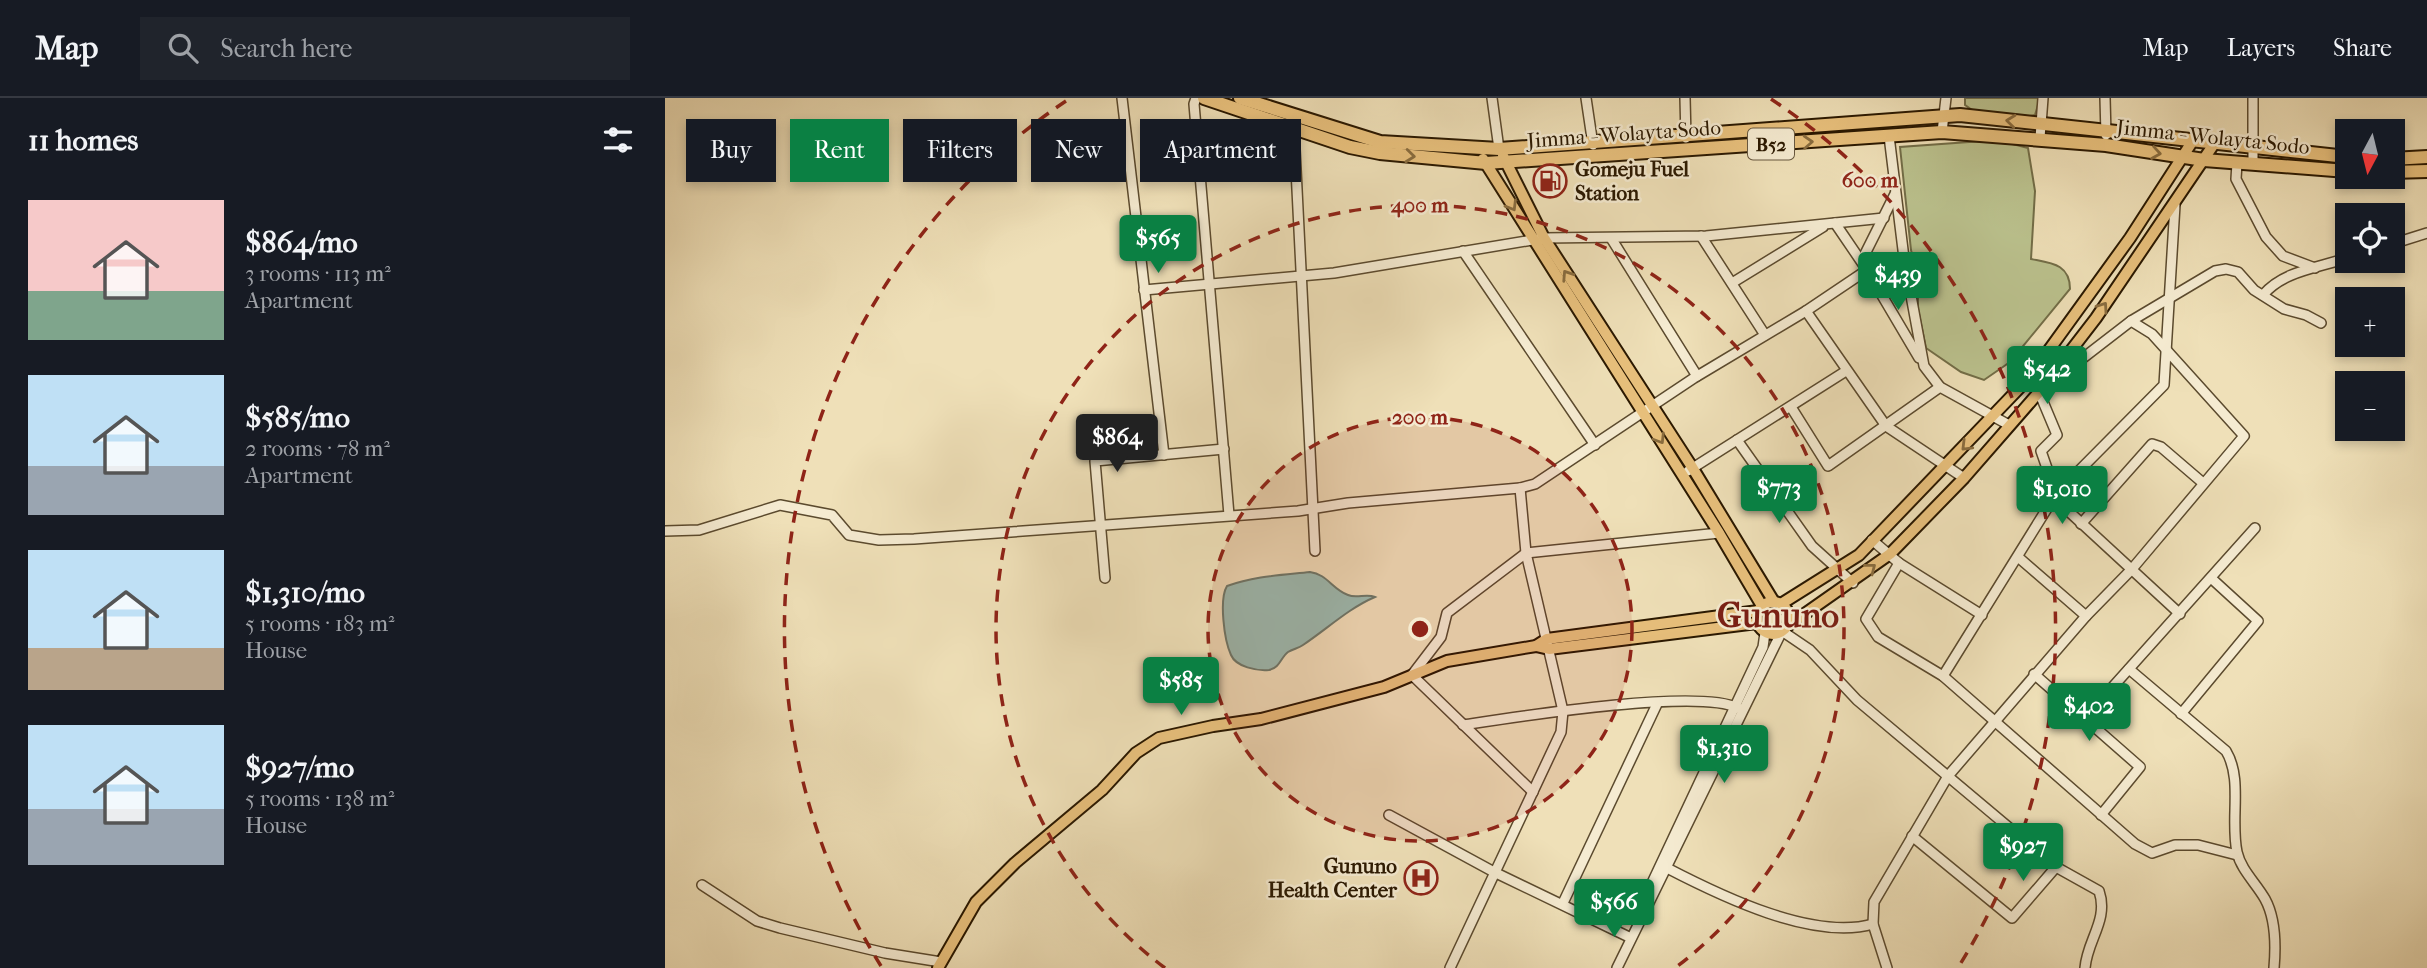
<!DOCTYPE html>
<html lang="en">
<head>
<meta charset="utf-8">
<style>
  :root { --surface:#171b24; --page:#20242c; --text:#f1f3f6; --muted:#9ea1a6; --line:#363941; --accent:#0b8043 }
  body { margin:0; font-family:"IM FELL French Canon",serif; background:var(--page); color:var(--text); height:100vh; display:flex; flex-direction:column; font-size:26px; white-space:nowrap }
  * { box-sizing:border-box; margin:0 }
  p { font-size:23px; color:var(--muted) }
  .icon { flex:none; width:38px; height:38px; fill:none; stroke:currentColor; stroke-width:2; stroke-linecap:round; stroke-linejoin:round }
  .map { position:relative; flex:1; overflow:hidden }
  .side { display:flex; flex-direction:column; background:var(--surface); width:665px }
  .side>* { flex:none }
  .banner { position:absolute; left:21px; top:21px; width:665px; height:63px; display:flex; gap:14px }
  .needle { width:46px; rotate:187deg }
  .tools { position:absolute; left:1670px; top:21px; display:grid; gap:14px }
  .tools a { display:grid; place-items:center; width:70px; height:70px; border-radius:0px; background:var(--surface); box-shadow:0 4px 10px #0003; font-size:35px }
  .price { position:absolute; translate:-50% -60px; padding:0 16px; border-radius:7px; background:var(--accent); color:#fff; font-size:23px; line-height:46px; filter:drop-shadow(0 2px 4px #0008) }
  .price::after { content:''; position:absolute; left:50%; top:42px; width:21px; height:16px; margin-left:-10px; background:inherit; clip-path:polygon(0 0,100% 0,50% 100%) }
  .price.on { background:#222; color:#fff }
  ul { padding:0; list-style:none }
  li { display:flex; align-items:center; gap:21px; height:175px; padding:0 28px }
  li span { display:grid; place-items:center; flex:none; width:196px; height:140px; border-radius:0px; color:#555 }
  li>.icon { margin-inline-start:auto }
  span .icon { width:84px; height:84px; fill:#fffc; stroke-width:1 }
  li b { font-size:30px }
  h2 { display:flex; justify-content:space-between; align-items:center; height:84px; padding:0 28px; font-size:30px }
  .chip { padding:0 24px; border-radius:0px; background:var(--surface); box-shadow:0 4px 10px #0003; font-size:24px; line-height:63px }
  .chip.on { background:var(--accent); color:#fff }
  header { display:flex; align-items:center; gap:42px; box-sizing:border-box; height:98px; padding:0 35px; background:var(--surface); border-bottom:2px solid var(--line) }
  header strong { font-size:33px }
  nav { display:flex; gap:38px; margin-inline-start:auto; font-size:24px }
  .search { width:490px; height:63px; background:var(--page); display:flex; align-items:center; gap:18px; box-sizing:border-box; padding:0 24px; border-radius:0px; color:var(--muted); font-size:26px }
  main { display:flex; flex:1; min-height:0 }
  .map>svg:first-child { display:block }
</style>
</head>
<body>
<header>
<strong>Map</strong>
<div class="search"><svg class="icon" aria-label="search" viewBox="0 0 24 24"><circle cx="10" cy="10" r="6"/><path d="M15 15l6 6"/></svg>Search here</div>
<nav><a>Map</a><a>Layers</a><a>Share</a></nav>
</header>
<main>
<section class="side">
<h2>11 homes<svg class="icon" aria-label="filters" viewBox="0 0 24 24"><path d="M4 7h16M4 17h16"/><circle cx="9" cy="7" r="2"/><circle cx="15" cy="17" r="2"/></svg></h2>
<ul>
<li><span style="background:linear-gradient(#f6c9c9 65%,#7fa58c 0)"><svg class="icon" aria-label="home" viewBox="0 0 24 24"><path d="M3 11l9-7 9 7M6 9v11h12V9"/></svg></span><div><b>$864/mo</b><p>3 rooms · 113 m²</p><p>Apartment</p></div></li>
<li><span style="background:linear-gradient(#bfe0f5 65%,#9aa5b1 0)"><svg class="icon" aria-label="home" viewBox="0 0 24 24"><path d="M3 11l9-7 9 7M6 9v11h12V9"/></svg></span><div><b>$585/mo</b><p>2 rooms · 78 m²</p><p>Apartment</p></div></li>
<li><span style="background:linear-gradient(#bfe0f5 70%,#b9a48a 0)"><svg class="icon" aria-label="home" viewBox="0 0 24 24"><path d="M3 11l9-7 9 7M6 9v11h12V9"/></svg></span><div><b>$1,310/mo</b><p>5 rooms · 183 m²</p><p>House</p></div></li>
<li><span style="background:linear-gradient(#bfe0f5 60%,#9aa5b1 0)"><svg class="icon" aria-label="home" viewBox="0 0 24 24"><path d="M3 11l9-7 9 7M6 9v11h12V9"/></svg></span><div><b>$927/mo</b><p>5 rooms · 138 m²</p><p>House</p></div></li>
</ul>
</section>
<div class="map">
<svg width="1762" height="870" viewBox="0 0 1762 870">
  <rect width="100%" height="100%" fill="#efe0b8"/>
  <filter id="stains"><feTurbulence type="fractalNoise" baseFrequency=".00286" numOctaves="4"/><feColorMatrix values="0 0 0 0 .2 0 0 0 0 .09 0 0 0 0 .02 0 0 0 .5 -.17"/></filter>
  <radialGradient id="worn" r=".72"><stop offset=".6" stop-color="#630" stop-opacity="0"/><stop offset="1" stop-color="#630" stop-opacity=".3"/></radialGradient>
  <g fill="#bbc28e" stroke="#726d47" stroke-width="2">
    <path d="M1300,0H1375L1370,17C1350,22 1316,21 1300,7Z"/>
    <path d="M1332,42L1363,50L1370,93L1366,161C1386,165 1405,166 1405,191L1345,264L1319,282L1296,274L1261,250L1253,211V179L1246,152L1235,49Z"/>
  </g>
  <path fill="#9abdaf" stroke="#6d7b69" stroke-width="2" d="M645,474C662,476 667,491 683,497C692,501 701,495 710,499C684,510 662,531 638,547C634,550 628,551 623,554C616,559 615,570 604,572C592,573 571,569 566,557C559,542 554,501 562,488C589,478 617,477 645,474Z"/>
  <g fill="none" stroke-linecap="round" stroke-linejoin="round">
    <defs>
      <g id="minor">
        <path d="M457,0L499,357"/>
        <path d="M531,0L529,6L564,417"/>
        <path d="M827,0L834,51"/>
        <path d="M921,0L928,47"/>
        <path d="M1020,0L1021,40"/>
        <path d="M1440,0L1441,37"/>
        <path d="M1588,0V65"/>
        <path d="M629,31L650,453"/>
        <path d="M1277,34L1281,0"/>
        <path d="M1224,38L1239,160L1259,268L1275,289L1344,327"/>
        <path d="M1375,40L1378,0"/>
        <path d="M1572,65L1571,81L1601,139L1618,158L1650,170"/>
        <path d="M1230,96L1200,156L1202,172L1254,260"/>
        <path d="M1036,138L1100,237"/>
        <path d="M946,140L1032,278"/>
        <path d="M1727,146L1762,135"/>
        <path d="M798,153L930,347"/>
        <path d="M1067,185L1158,129"/>
        <path d="M479,192L669,175L879,140L1041,138L1219,120"/>
        <path d="M1598,197C1618,173 1653,170 1682,160"/>
        <path d="M1141,213L1221,328L1299,380"/>
        <path d="M1126,309L1163,368L1275,289"/>
        <path d="M1072,342L1147,448L1188,485"/>
        <path d="M1023,373L1181,273"/>
        <path d="M1416,426L1487,346L1496,349L1538,385"/>
        <path d="M0,433L34,432L115,407L167,417L184,437L214,442L249,441L633,413L683,405L855,390L870,386L1029,280L1141,213L1202,172L1170,125"/>
        <path d="M1207,442L1234,465L1317,517"/>
        <path d="M1353,459L1421,518"/>
        <path d="M1234,465L1201,521L1213,539L1278,578L1470,746L1487,755L1510,747H1533L1572,757"/>
        <path d="M440,480L430,363L559,351"/>
        <path d="M1515,516L1400,410L1391,396L1376,353L1392,337L1374,294L1466,223L1550,173L1561,171L1573,174L1589,192L1619,211L1641,217L1656,225"/>
        <path d="M1464,571L1561,653C1578,681 1565,721 1572,754C1576,772 1591,785 1600,801C1611,821 1611,847 1609,870"/>
        <path d="M1369,576L1475,669L1436,717"/>
        <path d="M1278,578L1391,396L1499,287L1510,107"/>
        <path d="M1516,616L1593,523L1546,480"/>
        <path d="M1419,621L1590,430"/>
        <path d="M798,627C851,619 1032,590 1073,610"/>
        <path d="M868,694L747,577L776,539L782,515L861,455L1054,435"/>
        <path d="M724,717L829,774L966,840"/>
        <path d="M1247,738L1347,820L1391,769"/>
        <path d="M1002,770C1056,798 1148,843 1208,826"/>
        <path d="M37,787L92,823L115,830L220,855L276,864"/>
        <path d="M898,805L992,606"/>
        <path d="M975,816L979,802L1098,549L1100,535"/>
        <path d="M785,870L896,634L898,613L861,455L855,390"/>
        <path d="M952,870L1117,533L1145,552L1192,602L1391,769L1434,793C1444,822 1422,842 1420,870"/>
        <path d="M1222,870L1208,826L1209,804L1283,678L1421,518L1467,471L1579,338L1487,236L1466,223"/>
      </g>
      <g id="major">
        <path d="M838,58L879,140L1027,369L1109,504"/>
        <path d="M818,61L1054,435L1097,508"/>
        <circle cx="1108" cy="520" r="16"/>
        <path d="M1116,506L1194,457L1363,281L1465,140L1527,44"/>
        <path d="M1121,529L1225,456L1299,380L1374,294L1431,220L1549,46"/>
        <path d="M871,548L884,551L1092,525"/>
        <path d="M273,870L311,804L350,765L437,692L471,655L494,640L548,628L596,621L719,589L782,563L871,548L882,541L1093,513"/>
      </g>
      <g id="highway">
        <path d="M539,0L685,49L715,55L821,65L1277,34L1441,47L1539,62L1682,73"/>
        <path d="M575,0L715,44L834,51L1295,17L1682,59"/>
        <path d="M1727,61L1762,59"/>
        <path d="M1727,74L1762,73"/>
      </g>
    </defs>
    <use href="#minor" stroke="#5b4a2e" stroke-width="12"/>
    <use href="#major" stroke="#2a1800" stroke-width="14"/>
    <use href="#highway" stroke="#2a1800" stroke-width="16"/>
    <use href="#minor" stroke="#f5ebd1" stroke-width="9"/>
    <use href="#major" stroke="#e8c07c" stroke-width="10"/>
    <use href="#highway" stroke="#e8c07c" stroke-width="12"/>
  </g>
  <defs><path id="oneway-chevron" d="M-2-3.5L2.5 0L-2 3.5" fill="none" stroke-width="1.6" stroke-linecap="round" stroke-linejoin="round" transform="scale(1.75)"/></defs>
  <g stroke="#896c3e">
    <use href="#oneway-chevron" transform="translate(1346 23) rotate(-174)"/>
    <use href="#oneway-chevron" transform="translate(1143 44) rotate(-3)"/>
    <use href="#oneway-chevron" transform="translate(1491 55) rotate(9)"/>
    <use href="#oneway-chevron" transform="translate(745 58) rotate(6)"/>
    <use href="#oneway-chevron" transform="translate(847 108) rotate(59)"/>
    <use href="#oneway-chevron" transform="translate(902 177) rotate(-123)"/>
    <use href="#oneway-chevron" transform="translate(1438 209) rotate(-55)"/>
    <use href="#oneway-chevron" transform="translate(995 341) rotate(58)"/>
    <use href="#oneway-chevron" transform="translate(1301 348) rotate(135)"/>
    <use href="#oneway-chevron" transform="translate(1206 470) rotate(-38)"/>
  </g>
  <circle cx="755" cy="531" r="212" fill="#8f2418" fill-opacity=".12"/>
  <g fill="none" stroke="#8f2418" stroke-width="3.5" stroke-dasharray="12 9">
    <circle cx="755" cy="531" r="212"/>
    <path d="M500 870A424 424 0 1 1 1010 870"/>
    <path d="M216 868A636 636 0 0 1 404 1M1106 1A636 636 0 0 1 1294 868"/>
  </g>
  <defs>
    <symbol id="fuel-ring" viewBox="-11 -11 22 22"><circle r="9.5" fill="#f5ebd1" stroke="#8f2418" stroke-width="1.5"/><path d="M-5.5-6h7V0h2V4h1.3V-2.5L3-4.5l.8-.8L6-3V5H2.5V1h-1V6h-7ZM-4.2-4.7v3.2H.2V-4.7Z" fill="#8f2418"/></symbol>
    <symbol id="hospital-ring" viewBox="-11 -11 22 22"><circle r="9.5" fill="#f5ebd1" stroke="#8f2418" stroke-width="1.5"/><path d="M-5-5h3v3.5h4V-5h3V5h-3V1.5h-4V5h-3Z" fill="#8f2418"/></symbol>
  </defs>
  <g fill-rule="evenodd">
    <use href="#fuel-ring" x="866" y="64" width="38" height="38"/>
    <use href="#hospital-ring" x="737" y="761" width="38" height="38"/>
  </g>
  <g text-anchor="middle" stroke-width="5" stroke-linejoin="round" paint-order="stroke">
    <rect fill="#f5ebd1" stroke="#67573f" stroke-width="2" x="1083" y="30.5" width="46" height="31" rx="5"/>
    <g font-size="19" font-weight="bold" fill="#2a1800">
      <text x="1106" y="53">B52</text>
    </g>
    <g font-size="21" fill="#2a1800" stroke="#f5ebd1">
      <text transform="translate(959 36) rotate(-4)" y="7">Jimma - Wolayta Sodo</text>
      <text transform="translate(1548 39) rotate(6)" y="7">Jimma - Wolayta Sodo</text>
    </g>
    <g font-size="21" font-weight="bold" fill="#2a1800" stroke="#f5ebd1" text-anchor="start">
      <text x="910" y="78">Gomeju Fuel<tspan x="910" dy="24">Station</tspan></text>
      <text x="732" y="775" text-anchor="end">Gununo<tspan x="732" dy="24">Health Center</tspan></text>
    </g>
    <g font-size="35" font-weight="bold" fill="#7a1f14" stroke="#f5ebd1">
      <text x="1113" y="529">Gununo</text>
    </g>
  </g>
  <circle cx="755" cy="531" r="10" fill="#8f2418" stroke="#f5ebd1" stroke-width="3.5"/>
  <g font-size="21" text-anchor="middle" font-weight="bold" fill="#8f2418" stroke="#f5ebd1" stroke-width="5" stroke-linejoin="round" paint-order="stroke">
    <text x="1205" y="89">600 m</text>
    <text x="755" y="114">400 m</text>
    <text x="755" y="326">200 m</text>
  </g>
  <rect width="100%" height="100%" filter="url(#stains)"/>
  <rect width="100%" height="100%" fill="url(#worn)"/>
</svg>
<div class="tools">
<a><svg class="needle" viewBox="-14 -14 28 28"><path d="M0-13l5 13h-10z" fill="#e53935"/><path d="M0 13l5-13h-10z" fill="#9ea1a6"/></svg></a>
<a><svg class="icon" aria-label="locate" viewBox="0 0 24 24"><circle cx="12" cy="12" r="6"/><path d="M12 2v4M12 18v4M2 12h4M18 12h4"/></svg></a>
<a>+</a>
<a>−</a>
</div>
<b class="price" style="left:493px;top:177px">$565</b>
<b class="price" style="left:1233px;top:214px">$439</b>
<b class="price" style="left:1382px;top:308px">$542</b>
<b class="price on" style="left:452px;top:376px">$864</b>
<b class="price" style="left:1114px;top:427px">$773</b>
<b class="price" style="left:1397px;top:428px">$1,010</b>
<b class="price" style="left:516px;top:619px">$585</b>
<b class="price" style="left:1424px;top:645px">$402</b>
<b class="price" style="left:1059px;top:687px">$1,310</b>
<b class="price" style="left:1358px;top:785px">$927</b>
<b class="price" style="left:949px;top:841px">$566</b>
<div class="banner">
<a class="chip">Buy</a>
<a class="chip on">Rent</a>
<a class="chip">Filters</a>
<a class="chip">New</a>
<a class="chip">Apartment</a>
</div>
</div>
</main>
</body>
</html>
